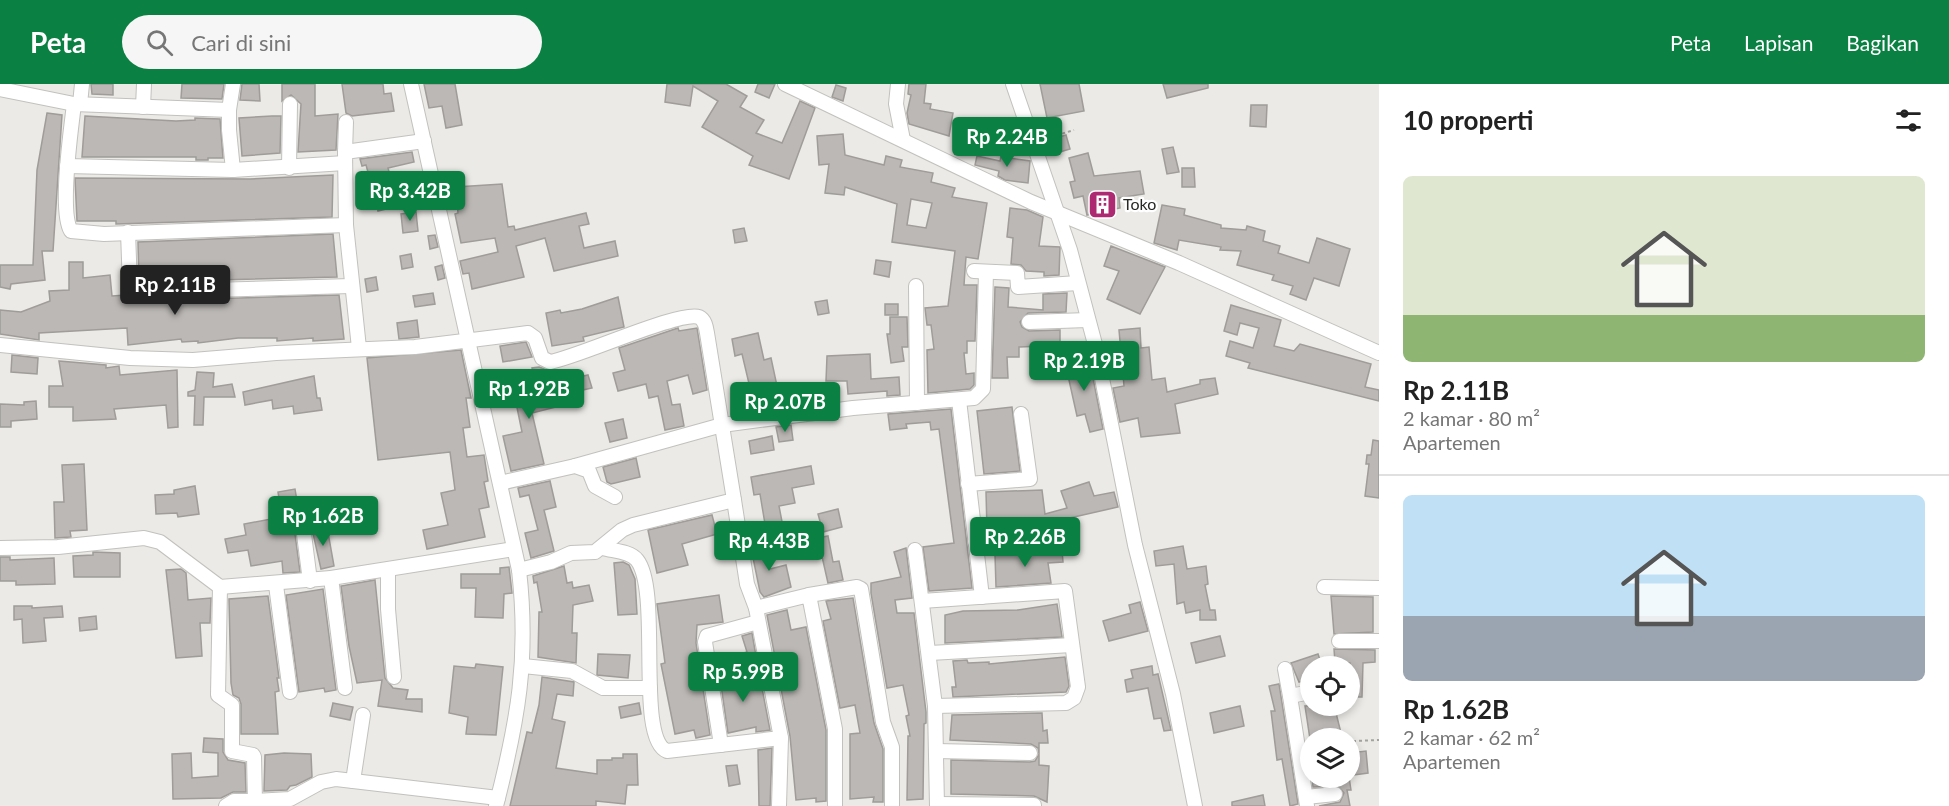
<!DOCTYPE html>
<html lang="id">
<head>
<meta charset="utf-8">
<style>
  :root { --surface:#fff; --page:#f6f6f6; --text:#222; --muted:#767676; --line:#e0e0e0; --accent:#0b8043 }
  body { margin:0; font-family:Lato,sans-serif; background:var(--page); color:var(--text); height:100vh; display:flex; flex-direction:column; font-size:22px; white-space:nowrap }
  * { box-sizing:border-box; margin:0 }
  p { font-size:20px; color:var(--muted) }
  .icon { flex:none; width:33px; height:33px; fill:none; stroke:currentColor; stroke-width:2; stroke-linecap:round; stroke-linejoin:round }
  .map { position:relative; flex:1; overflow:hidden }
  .panel { display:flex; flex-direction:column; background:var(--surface); width:570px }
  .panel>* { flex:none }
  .controls { position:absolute; left:1300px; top:572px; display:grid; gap:12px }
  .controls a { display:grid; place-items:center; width:60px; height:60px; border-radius:50%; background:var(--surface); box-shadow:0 3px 9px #0003; font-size:30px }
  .price { position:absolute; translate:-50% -51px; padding:0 14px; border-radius:6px; background:var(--accent); color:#fff; font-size:20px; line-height:39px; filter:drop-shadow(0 2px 3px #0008) }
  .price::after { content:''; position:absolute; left:50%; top:36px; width:18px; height:14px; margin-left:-9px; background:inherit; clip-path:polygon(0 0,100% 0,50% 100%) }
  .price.current { background:#222; color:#fff }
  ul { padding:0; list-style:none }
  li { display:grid; align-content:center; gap:12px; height:318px; padding:0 24px }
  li+li { border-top:2px solid var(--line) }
  li span { display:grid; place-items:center; height:186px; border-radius:9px; color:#555 }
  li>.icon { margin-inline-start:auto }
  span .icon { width:108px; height:108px; fill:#fffc; stroke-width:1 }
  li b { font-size:26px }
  h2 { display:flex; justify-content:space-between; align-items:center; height:72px; padding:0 24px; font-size:26px }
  header { display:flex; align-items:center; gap:36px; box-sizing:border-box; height:84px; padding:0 30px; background:var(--accent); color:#fff }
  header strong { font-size:28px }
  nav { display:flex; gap:33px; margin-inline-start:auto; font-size:21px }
  .search { width:420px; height:54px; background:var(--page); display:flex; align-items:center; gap:15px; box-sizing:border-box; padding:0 21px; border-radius:33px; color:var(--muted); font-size:22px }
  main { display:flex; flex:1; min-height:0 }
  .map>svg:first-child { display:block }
</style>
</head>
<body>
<header>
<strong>Peta</strong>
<div class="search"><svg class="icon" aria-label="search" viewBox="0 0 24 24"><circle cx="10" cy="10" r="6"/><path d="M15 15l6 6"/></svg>Cari di sini</div>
<nav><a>Peta</a><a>Lapisan</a><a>Bagikan</a></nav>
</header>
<main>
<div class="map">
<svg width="1379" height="722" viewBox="0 0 1379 722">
  <rect width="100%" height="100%" fill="#ebeae6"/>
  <g fill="#bbb8b5" stroke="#9f9c99" stroke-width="1.5" fill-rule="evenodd">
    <path d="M91,0H113V11L92,10Z"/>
    <path d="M182,0H224L222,15L181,14Z"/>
    <path d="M242,0H259L260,17L240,16Z"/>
    <path d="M282,0H315V32L338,30L336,66L298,68L301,20L291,11L282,17Z"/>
    <path d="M342,0H383L384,10L391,9L394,27L352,32L346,29Z"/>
    <path d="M424,0H455L462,41L446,44L442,22L429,24Z"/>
    <path d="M667,0H726L747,12L740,23L764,36L756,49L782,59L800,17L815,24L789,95L749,81L753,72L702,43L718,17L693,2L690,22L665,18Z"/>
    <path d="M758,0H775L769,14L755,8Z"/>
    <path d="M909,0H926L924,19L931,20L930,25L953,29L949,52L909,40L907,29L911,11L908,10Z"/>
    <path d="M1040,0H1079L1084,27L1047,34Z"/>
    <path d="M1163,0H1208V4L1167,14Z"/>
    <path d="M836,1L846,4L843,17L832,13Z"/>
    <path d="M1251,21H1267L1266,43L1250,42Z"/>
    <path d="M47,29L62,31L53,167H42L45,196L11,200L10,205L0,203V181H33L37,86Z"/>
    <path d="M85,32L176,37L195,36V34L220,35L223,74H208V76H196V73H82Z"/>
    <path d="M272,32H281L280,69L242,72L239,34Z"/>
    <path d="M995,38L1005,39L1003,56L968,55L969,41L994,42Z"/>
    <path d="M1020,48L1023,58L1003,62L1005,51Z"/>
    <path d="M843,50L845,71L884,81L886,72L902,76L900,83L933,89L931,98L955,104L952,113L987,119L978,175L966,173L965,186L964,201H977L975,257H967V269H964L966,290L974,289V301L970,305L928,309L927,266L934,265L931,241H927L925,224L948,222L955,167L892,158L897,120L845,103L844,111L825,109L829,80L819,81L817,52ZM911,115L932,119L926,144L907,141Z"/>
    <path d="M1066,51L1070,65L1053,70L1049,56Z"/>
    <path d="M1173,63L1179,88L1167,90L1162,65Z"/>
    <path d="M412,68L414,78L388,84L398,122L378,127L374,112L370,113L367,100L371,99L366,81L362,82L360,75Z"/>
    <path d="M1088,69L1094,92L1140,87L1144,110L1119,114L1120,124L1087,131L1083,112L1074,114L1070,98L1075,97L1069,74Z"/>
    <path d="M977,72L1000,77L1001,73L1030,77L1028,99L1005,96L998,92L999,87L975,81Z"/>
    <path d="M1182,84H1194L1195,103H1182Z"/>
    <path d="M333,91L332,133L116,140V137H77L75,94L250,95Z"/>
    <path d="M502,100L508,143L514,142L515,146L586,129L589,140L579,142L584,164L615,157L618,172L554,187L545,154L516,162L524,193L472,205L469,189L463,190L460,177L498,168L495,154L461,159L455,130L458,129L456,103Z"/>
    <path d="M1162,121L1185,125L1184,131L1221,141V144L1246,146L1247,142L1265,147L1263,157L1280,162L1278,169L1309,179L1317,154L1350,165L1339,202L1314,194L1306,216L1290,210L1293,202L1272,196L1274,191L1237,181L1241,167L1220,166L1221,163L1179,156L1177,166L1154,159Z"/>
    <path d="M1010,124L1027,126L1043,133L1039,162L1060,163L1059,191L1044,192V188L1026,187L1021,181L1011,180L1013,154L1007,153Z"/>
    <path d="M416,128L418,147L403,149L401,130Z"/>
    <path d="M744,144L747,157L735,159L733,146Z"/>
    <path d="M333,150L337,193L139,198L138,158Z"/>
    <path d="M435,151L438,163L430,165L428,152Z"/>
    <path d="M1111,162L1165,183L1140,230L1107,215L1119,187L1104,182Z"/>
    <path d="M411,170L413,183L402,185L400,172Z"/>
    <path d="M876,176L891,178L889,193L874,190Z"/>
    <path d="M69,178H83V194L110,191L112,212L126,211L138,217L339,211L344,255L313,257V254L277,257V254H238L198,259V257L182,258L181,255L128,261L127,244L39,249V256L0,250V226L21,228L50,217L49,207L69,206Z"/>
    <path d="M442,181L445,194L438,196L435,183Z"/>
    <path d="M376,193L378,206L367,208L365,195Z"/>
    <path d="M995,203L1009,204L1008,223L1043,226V210L1067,209L1066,228L1028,229L1020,238L1022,243L1029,247L1060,246V286L1048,287L1045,262L1019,263V273H1007L1008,294H992Z"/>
    <path d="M433,209L435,220L415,223L413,212Z"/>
    <path d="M618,213L624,243L583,253L584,257L552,262L546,229L560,226L561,229L582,225Z"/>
    <path d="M827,216L829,229L818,231L815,218Z"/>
    <rect x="885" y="220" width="13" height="11"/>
    <path d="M1231,221L1281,236L1274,262L1294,267L1300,260L1371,280L1365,303L1379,306V317L1248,284L1250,279L1226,272L1230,257L1253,264L1259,244L1240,239L1237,251L1224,247Z"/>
    <path d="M890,233H907L908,263H902L904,277L891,279L887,250H890Z"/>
    <path d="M417,236L419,253L399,255L397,239Z"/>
    <path d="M678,244L679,247L697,244L707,306L693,310L688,291L667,297L672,321L680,320L684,342L665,346L658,312L649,314L646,300L618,307L613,289L625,286L619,264Z"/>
    <path d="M1140,244L1141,264L1149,263L1152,296L1165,294L1167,308L1200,300V296L1215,294L1218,310L1175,320L1180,349L1141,353L1138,334L1120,338L1113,304L1124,302L1119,246Z"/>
    <path d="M758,249L764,276L771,274L777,302L788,300L790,313L769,316L770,320L749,326L745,310L751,308L742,270L735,272L732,255Z"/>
    <path d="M526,258L532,273L503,278L500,262Z"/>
    <path d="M461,266L471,314H466L470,343L463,344L467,373L484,371L488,397L484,398L489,423L479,425L485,453L427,465L423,446L448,441L441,409L455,406L450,368L378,376L367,274Z"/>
    <path d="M870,270L871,295L899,293L900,311L887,312V307L848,310L847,297H826L827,272Z"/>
    <path d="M12,271L38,274L37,290L11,288Z"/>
    <path d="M1089,274L1103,345L1090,348L1085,330L1077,332L1065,278Z"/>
    <path d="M59,277L106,281V284L119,282L120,291L177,286L178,343L168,344L166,321L114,325L116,335L73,337V323H49V302H63Z"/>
    <path d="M539,283L547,286L556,323L532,329L544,380L511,387L503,352L522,348L512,299L534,294L532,284Z"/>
    <path d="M197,288L214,289L213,303L232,300L235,313H204L203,341H194L195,312H188V308L195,306Z"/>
    <path d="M588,291L592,304L578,307L575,294Z"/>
    <path d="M314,292L317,314H320L322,326L294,330L293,322L273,325L272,316L245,321L243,308Z"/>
    <path d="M36,317L37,335L11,337V343H0V320L24,321V318Z"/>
    <path d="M1012,323L1020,387L984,390L977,327Z"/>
    <path d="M951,325L972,504L929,507L923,463L954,459L939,345L931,346L930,338L906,340L907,344L890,346L888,330Z"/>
    <path d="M623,335L627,354L610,358L605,339Z"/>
    <path d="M791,341L793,356L779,358L776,343Z"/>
    <path d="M772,352L774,366L751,370L749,357Z"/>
    <path d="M1373,356L1379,357V414L1365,412L1369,380H1366L1367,371H1371Z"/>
    <path d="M636,374L640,393L611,400L607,398L603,383Z"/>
    <path d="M84,380L87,446L70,447L71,453L55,454L54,418H64L62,381Z"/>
    <path d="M811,382L814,400L792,404L795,419L779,422L783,443L766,446L760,410L754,411L751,393Z"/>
    <path d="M550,397L556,423L544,426L554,467L531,474L525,449L538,446L529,411L520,413L518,404Z"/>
    <path d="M1089,398L1094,412L1114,408L1118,423L1052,438L1053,442L987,446L986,408L1042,406L1045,430L1067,424L1061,407Z"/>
    <path d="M195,402L199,430L178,433L177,429L156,430L155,411L174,410V406Z"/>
    <path d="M295,405L297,417L294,418L292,428L300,488L283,489L282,477L251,482L248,466L228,469L225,455L246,451L244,440L282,433L278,408Z"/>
    <path d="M838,425L842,443L823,448L818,430Z"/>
    <path d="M712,431L717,450L682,460L688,481L657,489L648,446Z"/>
    <path d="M327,443L334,482L321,485L312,445Z"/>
    <path d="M828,452L833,478L839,477L843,496L828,499L821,468L806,471L803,457Z"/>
    <path d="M762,456L770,485L786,481L791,503L764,513L760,508L750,459Z"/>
    <path d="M1183,462L1187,485L1206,482L1208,500L1205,501L1210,526H1215L1216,536H1200V526L1186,529L1184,518L1177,520L1174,480L1156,482L1154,467Z"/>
    <path d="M906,464L912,514L895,516L897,529H914L926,628V639L924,640L923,715L907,716L908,652H910L906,632L909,631L903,601L887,604L871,509V499L901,493L894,468Z"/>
    <path d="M1062,466L1063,478L1048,479L1051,499L996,503L995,471Z"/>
    <path d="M93,468L120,469V493H74L73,472L93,471Z"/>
    <path d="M0,473H10V476L54,474L55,500L16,501V497H0Z"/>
    <path d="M623,478L629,481L635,495L637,530L618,531L614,479Z"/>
    <path d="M564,482L567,499L572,498L573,504L589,501L593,517L573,521L572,549H577L576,579L538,573L539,528H542L537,498L534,499L533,492Z"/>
    <path d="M509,483L512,509L504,510L503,534L475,533L476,504H461V490H500V484Z"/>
    <path d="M181,485L186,489L188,516L211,514L210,539H200L202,572L176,574L166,486Z"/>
    <path d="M375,496L385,594L393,604L408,606L406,615H422V628L378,622L382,596L357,599L349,562L341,502Z"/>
    <path d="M323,505L336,606L325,608L324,604L299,608L286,511Z"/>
    <path d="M719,511L723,538L697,541L696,559L710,651L696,654L694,646L675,650L661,580L665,579L657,520Z"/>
    <path d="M268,512L279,594H277L279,607L275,608L278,650H241V620L239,614L233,611L231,599L229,515Z"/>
    <path d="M1331,512L1373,513V548L1334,550Z"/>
    <path d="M853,514L874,639L883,665V718H873L874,713L850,715V650L860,649L855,621L840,624L823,537L831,535L826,517Z"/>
    <path d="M1140,518L1148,547L1109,557L1103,537L1131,529L1129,521Z"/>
    <path d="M1057,520L1062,553L945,559V531L963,527L1018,526Z"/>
    <path d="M14,522H32V524L62,522L63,533L44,534L46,557L23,559L22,535L14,536Z"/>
    <path d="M787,526L791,546L806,543L826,646V717L816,718V714L796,716L790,652L767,531Z"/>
    <path d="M96,532L97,545L80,547L79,534Z"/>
    <path d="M752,549L757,578L742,581L740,570L747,568L742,552Z"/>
    <path d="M1220,552L1225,572L1196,579L1191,559Z"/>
    <path d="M1334,565L1375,566V578L1363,579L1362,613H1350V579L1335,578Z"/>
    <path d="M598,570L630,571L628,594L597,591Z"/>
    <path d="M1318,570L1322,582H1311V595L1299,598L1291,579Z"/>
    <path d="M1065,573L1069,602L1066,608L953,613L952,603H956L953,577L967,576L968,579L989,578V580Z"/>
    <path d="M476,580L503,583L496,651L466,650L468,633L449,629L454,582L475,584Z"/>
    <path d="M1152,582L1153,591L1158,590L1171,646L1164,647L1161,634L1154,635L1148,604L1127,608L1125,596L1133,594L1131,586Z"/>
    <path d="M737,583L741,602L761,599L770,646L756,648V643L728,649L719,587Z"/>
    <path d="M542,593L574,598L573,612L557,610L552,635L565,638L556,684L597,690V676H612V674H623V670H637L638,701H627L625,720L596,717V722H510L527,648L532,649L539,621Z"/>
    <path d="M1279,600L1298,720L1290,722L1282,675L1277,676L1271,627H1275L1269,602Z"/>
    <path d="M333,619L353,623L350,636L330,632Z"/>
    <path d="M639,619L641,630L621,634L619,623Z"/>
    <path d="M1334,621L1341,649L1310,655L1305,622Z"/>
    <path d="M1240,622L1244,642L1214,649L1210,629Z"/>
    <path d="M1042,629L1043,647L1047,646L1048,659H1039V681L1049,682L1047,718L1034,712L951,710V676L1030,678L1035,677L1039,670L1038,664L1031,660L950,656L952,631Z"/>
    <path d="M204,654L223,655V668L228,676L245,679L246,708H233L221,714L173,715L172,670L191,669L192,694L218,692V669L203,668Z"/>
    <path d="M772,664L770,722H759L758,666Z"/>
    <path d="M1366,667L1368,689L1354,691L1351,669Z"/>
    <path d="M284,669L311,670L312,693L296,701L290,702L287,706L264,707L265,671Z"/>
    <path d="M737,681L740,700L729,702L726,682Z"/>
    <path d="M1312,693H1349L1351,706H1347L1350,722H1319L1340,718L1344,709L1338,702L1313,703Z"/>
    <path d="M1263,711L1265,722H1232V718Z"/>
  </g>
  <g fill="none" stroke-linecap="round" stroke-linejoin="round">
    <defs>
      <g id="minor">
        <path d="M411,0L519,486C529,575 518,636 496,722"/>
        <path d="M785,0L1031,118L1179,179L1379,269"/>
        <path d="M898,0L896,20L903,56"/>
        <path d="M1013,0L1070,166L1096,264L1135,461L1173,610L1195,722"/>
        <path d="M0,5L74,20L229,26V46L233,86"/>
        <path d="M74,20C71,46 59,127 71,147L104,150L346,141"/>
        <path d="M80,20L82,0"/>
        <path d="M143,23L144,0"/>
        <path d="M229,26L233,0"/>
        <path d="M345,68L346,38"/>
        <path d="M67,82L233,86L345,79"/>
        <path d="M289,84L290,20"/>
        <path d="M128,148L130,203L138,208L351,202"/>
        <path d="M974,187L1017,189L1018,203L1078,199"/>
        <path d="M916,202L917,319"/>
        <path d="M1029,238L1088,236"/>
        <path d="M0,261L130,274L193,276L276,269L415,263L528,249L535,254L542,274L550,278C579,273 680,226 699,233C705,236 706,243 707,249L734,416L633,441L622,446L595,468L571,469L551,478L519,486"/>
        <path d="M359,264L346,141L345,68L424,57"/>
        <path d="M959,316L982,513"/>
        <path d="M575,382L722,341L853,324L974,314L983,305L986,188"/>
        <path d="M500,399L575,382L589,387L595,402L615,413"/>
        <path d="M968,400L1030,395L1021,330"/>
        <path d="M301,427L310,497"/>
        <path d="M975,457L1047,453"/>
        <path d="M0,464L58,463L144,454L160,458L220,503L331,494L514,465"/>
        <path d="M603,464C613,467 630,467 637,476C662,507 635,655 667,667L781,654L756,524L747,500L734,416"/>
        <path d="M915,466L935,622L937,722"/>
        <path d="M388,486V525L394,593"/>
        <path d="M331,494L345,604"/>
        <path d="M276,501L290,608"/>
        <path d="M220,503L218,611L232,621V667L253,671L254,673L255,717H234L226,722"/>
        <path d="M1324,503L1379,504"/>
        <path d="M809,511L857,503L861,505L883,638L892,663V722"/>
        <path d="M922,517L1065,507L1078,603L1074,614L1066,619L935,622"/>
        <path d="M756,524L809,511L835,645V722"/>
        <path d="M1339,557H1379"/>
        <path d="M930,569L1072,561"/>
        <path d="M523,582L572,587L603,604H650"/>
        <path d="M1285,585L1290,612"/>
        <path d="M721,661L705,558L707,552L758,538"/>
        <path d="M936,667L1030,669"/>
        <path d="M353,697L363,631"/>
        <path d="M1306,713L1335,710"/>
        <path d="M255,717L290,715L321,698L336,695L498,714"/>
        <path d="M937,720L1034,721"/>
        <path d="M779,722L781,654"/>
        <path d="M1307,722L1290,612L1311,608"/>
      </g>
    </defs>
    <use href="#minor" stroke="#c2c1bd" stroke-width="16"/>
    <g stroke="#a2a29e" stroke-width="2" stroke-dasharray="3 3" stroke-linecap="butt">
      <path d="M1045,55L1074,46"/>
      <path d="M1353,657L1379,656"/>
    </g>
    <use href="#minor" stroke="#fff" stroke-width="14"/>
  </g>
  <defs>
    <symbol id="building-square" viewBox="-11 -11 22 22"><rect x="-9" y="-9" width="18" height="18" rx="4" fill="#ad2a73" stroke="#fff"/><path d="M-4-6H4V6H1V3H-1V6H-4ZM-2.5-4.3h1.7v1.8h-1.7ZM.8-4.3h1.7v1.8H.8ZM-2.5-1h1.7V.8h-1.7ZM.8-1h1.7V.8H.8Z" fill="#fff"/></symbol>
  </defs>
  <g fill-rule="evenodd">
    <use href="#building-square" x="1086" y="104" width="33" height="33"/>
  </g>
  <g text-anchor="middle" stroke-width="4.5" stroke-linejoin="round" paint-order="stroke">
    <g font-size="16" fill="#282826" stroke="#fff" text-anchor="start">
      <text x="1123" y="126">Toko</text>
    </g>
  </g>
</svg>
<div class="controls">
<a><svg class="icon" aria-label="locate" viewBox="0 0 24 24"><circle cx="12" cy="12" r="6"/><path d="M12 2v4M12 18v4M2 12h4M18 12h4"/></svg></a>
<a><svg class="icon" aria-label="layers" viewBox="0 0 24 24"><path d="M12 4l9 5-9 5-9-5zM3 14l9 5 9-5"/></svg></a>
</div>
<b class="price" style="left:1007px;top:84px">Rp 2.24B</b>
<b class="price" style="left:410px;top:138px">Rp 3.42B</b>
<b class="price current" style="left:175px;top:232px">Rp 2.11B</b>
<b class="price" style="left:1084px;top:308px">Rp 2.19B</b>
<b class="price" style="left:529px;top:336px">Rp 1.92B</b>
<b class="price" style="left:785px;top:349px">Rp 2.07B</b>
<b class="price" style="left:323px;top:463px">Rp 1.62B</b>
<b class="price" style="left:1025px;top:484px">Rp 2.26B</b>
<b class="price" style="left:769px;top:488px">Rp 4.43B</b>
<b class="price" style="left:743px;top:619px">Rp 5.99B</b>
</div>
<section class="panel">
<h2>10 properti<svg class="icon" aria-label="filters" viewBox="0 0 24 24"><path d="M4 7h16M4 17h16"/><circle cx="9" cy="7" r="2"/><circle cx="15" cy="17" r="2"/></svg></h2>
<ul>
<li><span style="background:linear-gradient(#dfe7d0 75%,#8fb573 0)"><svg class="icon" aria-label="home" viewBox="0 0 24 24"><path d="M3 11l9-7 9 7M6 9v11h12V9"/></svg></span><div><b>Rp 2.11B</b><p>2 kamar · 80 m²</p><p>Apartemen</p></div></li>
<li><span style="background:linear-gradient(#bfe0f5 65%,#9aa5b1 0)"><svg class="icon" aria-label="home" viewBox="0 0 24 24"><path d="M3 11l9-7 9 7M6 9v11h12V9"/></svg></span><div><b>Rp 1.62B</b><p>2 kamar · 62 m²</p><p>Apartemen</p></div></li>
</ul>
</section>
</main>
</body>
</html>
